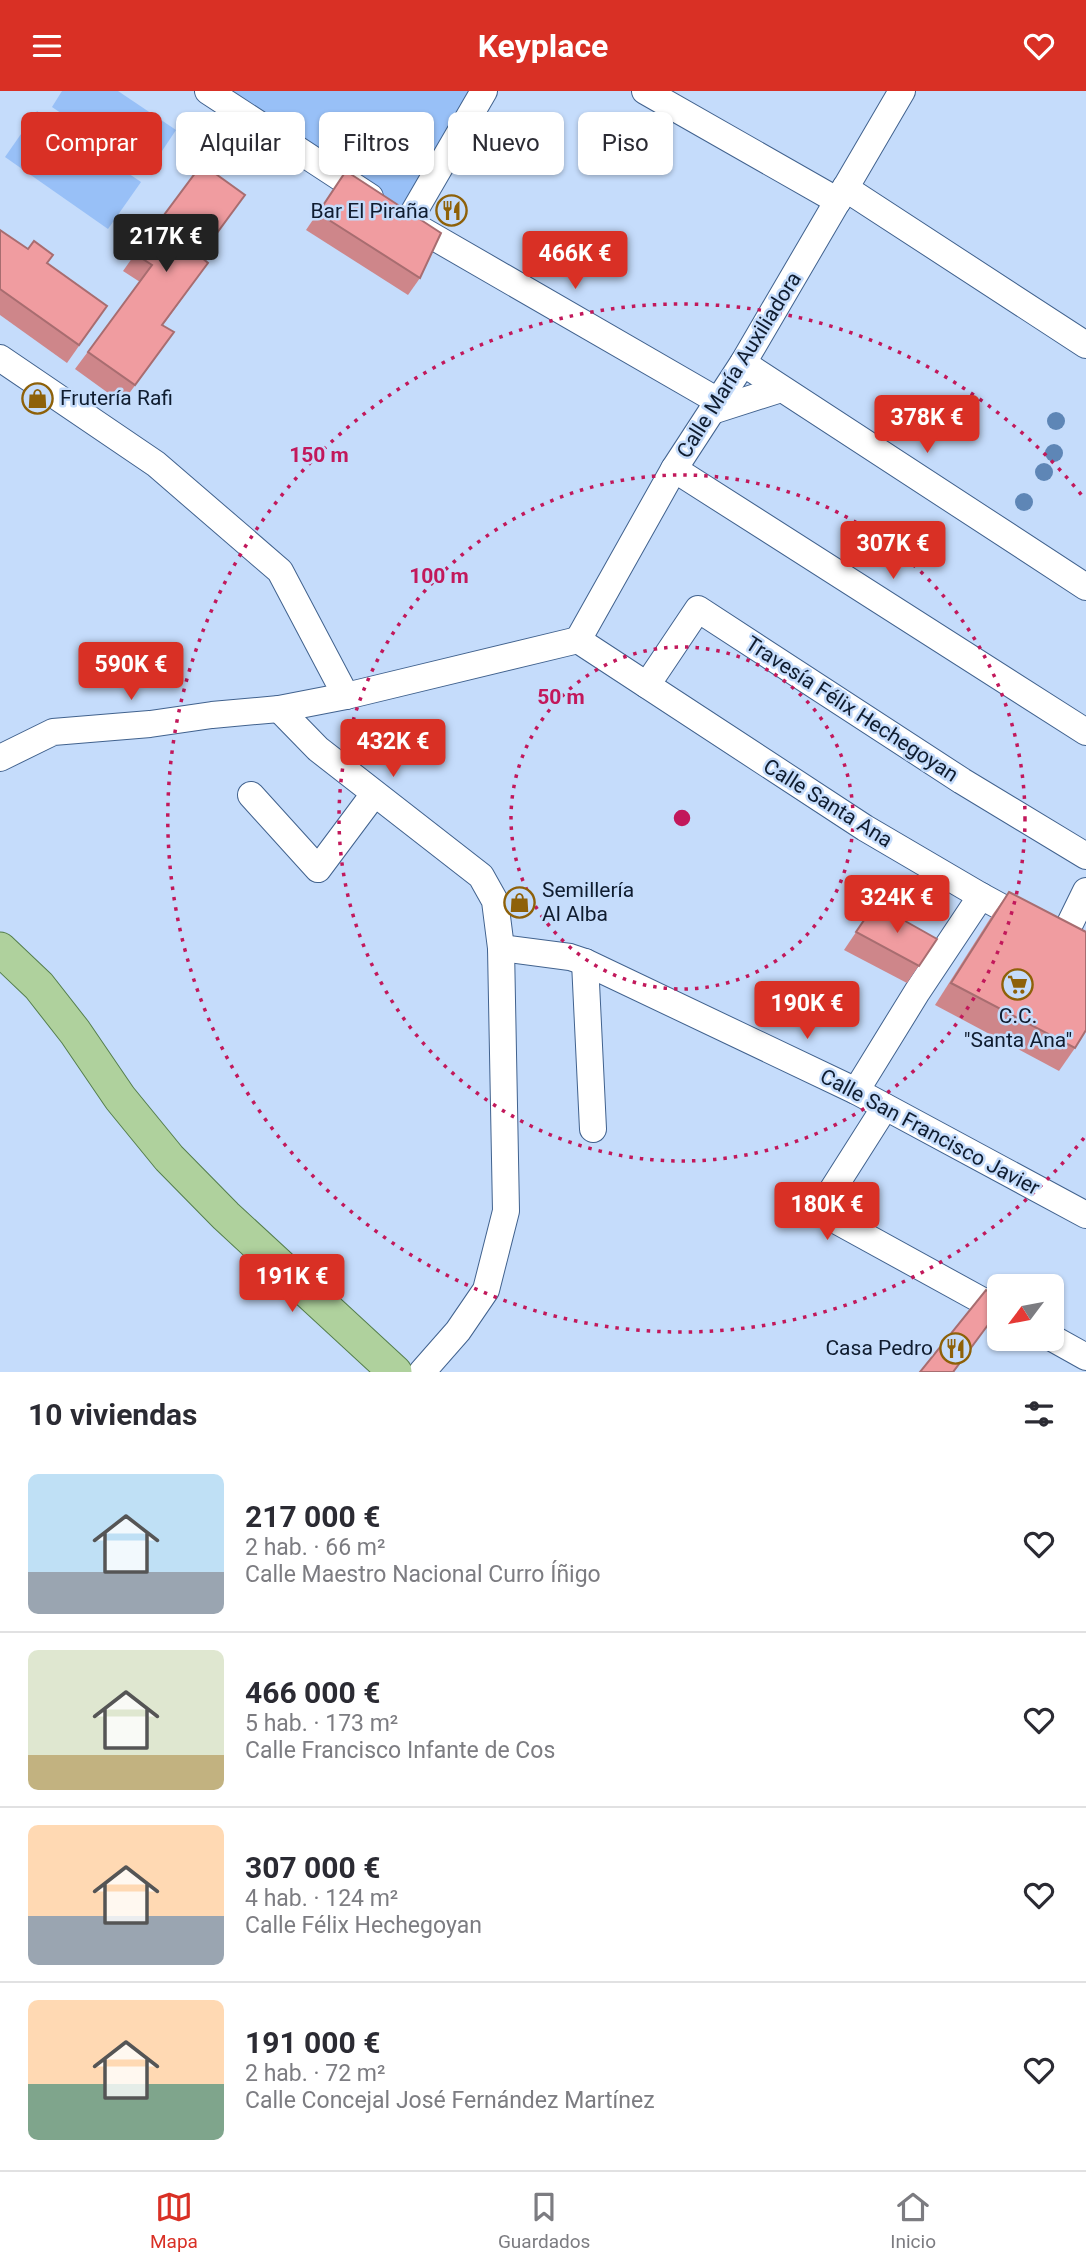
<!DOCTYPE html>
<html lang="es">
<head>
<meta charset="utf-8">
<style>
  :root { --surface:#fff; --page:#f7f7f7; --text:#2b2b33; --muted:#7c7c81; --line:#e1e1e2; --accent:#d93025 }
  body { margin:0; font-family:Roboto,sans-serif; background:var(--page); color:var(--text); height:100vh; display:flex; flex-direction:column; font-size:26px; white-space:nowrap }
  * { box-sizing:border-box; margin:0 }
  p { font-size:23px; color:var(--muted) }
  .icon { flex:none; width:38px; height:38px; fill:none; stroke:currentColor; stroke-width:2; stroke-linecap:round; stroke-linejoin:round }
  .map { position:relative; height:1281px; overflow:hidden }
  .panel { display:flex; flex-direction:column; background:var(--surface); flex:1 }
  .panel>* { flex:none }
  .hud { position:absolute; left:21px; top:21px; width:700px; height:63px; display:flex; gap:14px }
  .needle { width:46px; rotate:238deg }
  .buttons { position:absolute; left:987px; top:1183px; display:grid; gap:14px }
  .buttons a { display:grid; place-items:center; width:77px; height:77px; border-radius:10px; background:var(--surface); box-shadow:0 2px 5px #0004; font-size:35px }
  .price { position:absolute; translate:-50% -60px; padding:0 16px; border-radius:7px; background:var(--accent); color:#fff; font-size:23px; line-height:46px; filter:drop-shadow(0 2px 4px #0008) }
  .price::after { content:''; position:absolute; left:50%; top:42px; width:21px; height:16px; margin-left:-10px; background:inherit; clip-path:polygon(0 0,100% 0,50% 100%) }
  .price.current { background:#222; color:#fff }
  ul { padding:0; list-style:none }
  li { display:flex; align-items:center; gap:21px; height:175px; padding:0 28px }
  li+li { border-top:2px solid var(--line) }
  li span { display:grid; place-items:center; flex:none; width:196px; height:140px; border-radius:10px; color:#555 }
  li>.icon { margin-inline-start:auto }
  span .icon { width:84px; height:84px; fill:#fffc; stroke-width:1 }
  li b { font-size:30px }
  h2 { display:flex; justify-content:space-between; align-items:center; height:84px; padding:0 28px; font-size:30px }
  .chip { padding:0 24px; border-radius:10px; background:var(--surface); box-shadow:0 2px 5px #0004; font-size:24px; line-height:63px }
  .chip.current { background:var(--accent); color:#fff }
  header { display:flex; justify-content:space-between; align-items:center; height:91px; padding:0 28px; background:var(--accent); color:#fff; font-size:32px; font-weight:700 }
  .menu { display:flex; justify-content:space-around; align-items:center; height:98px; border-top:2px solid var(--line); background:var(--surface); font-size:19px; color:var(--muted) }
  .menu a { display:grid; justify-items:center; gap:4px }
  .menu .current { color:var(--accent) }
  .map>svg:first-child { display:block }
</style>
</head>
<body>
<header><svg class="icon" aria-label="menu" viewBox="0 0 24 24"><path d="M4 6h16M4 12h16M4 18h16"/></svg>Keyplace<svg class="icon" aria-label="heart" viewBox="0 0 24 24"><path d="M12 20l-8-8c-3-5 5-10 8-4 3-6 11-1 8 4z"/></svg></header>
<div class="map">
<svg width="1086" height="1281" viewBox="0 0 1086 1281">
  <rect width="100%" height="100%" fill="#c5dcfb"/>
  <g fill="#98c0f7">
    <path d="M62,0H118L176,39L148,81L52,16Z"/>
    <path d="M208,0H484L408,131Z"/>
    <path d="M37,20L141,91L108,138L5,66Z"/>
  </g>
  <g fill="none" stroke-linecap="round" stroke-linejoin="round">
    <defs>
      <g id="minor">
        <path d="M208,0L370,106"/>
        <path d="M645,0L838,110"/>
        <path d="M845,97L1086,254"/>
        <path d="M408,131L718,310"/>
        <path d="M408,131L484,0"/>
        <path d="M0,267L156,373L280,480L346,605"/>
        <path d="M743,272L1086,496"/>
        <path d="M712,320L781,298"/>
        <path d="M674,378L1086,641"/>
        <path d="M578,549L674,378L743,272L902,0"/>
        <path d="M578,549L865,737L981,805L1086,862"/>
        <path d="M647,594L698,518L962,690L1086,765"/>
        <path d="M279,618L318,658L481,785L495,810L501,857L506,1120L486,1199L458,1240L422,1281"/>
        <path d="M0,667L53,641L150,633L212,624L279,618L346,605L578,549"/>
        <path d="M251,704L318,778L374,703"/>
        <path d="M1062,849L1086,800"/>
        <path d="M501,857L570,866L585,871L856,1000L1086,1124"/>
        <path d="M585,871L593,1038"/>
        <path d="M856,1000L917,901L981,805"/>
        <path d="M885,1016L819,1120L999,1219"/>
        <path d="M1052,1247L1086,1266"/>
      </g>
      <path id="major" d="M0,858L39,895L75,941L120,1007L169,1067L226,1125L395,1281"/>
    </defs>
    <use href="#minor" stroke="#41628e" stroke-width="28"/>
    <use href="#major" stroke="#547e4c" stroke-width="35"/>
    <use href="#minor" stroke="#fff" stroke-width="26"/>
    <use href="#major" stroke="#afd19d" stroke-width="33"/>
  </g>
  <g fill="#5e86b6">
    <circle cx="1056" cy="330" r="9"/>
    <circle cx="1054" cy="362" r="9"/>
    <circle cx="1044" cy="381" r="9"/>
    <circle cx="1024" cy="411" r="9"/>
  </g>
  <g fill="#ce868a">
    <path d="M346,80L420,187L408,204L306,139Z"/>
    <path d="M0,139L107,215L67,272L0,224Z"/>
    <path d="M135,163L201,166L208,172L163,234L162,258L122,312L75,278L140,191L123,180Z"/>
    <path d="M1009,801L1075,957L1059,980L935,914L993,823Z"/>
    <path d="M875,813L937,848L907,892L844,859Z"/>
  </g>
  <path fill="#a86d70" d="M999,1219L954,1281H953Z"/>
  <g fill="#f09ca0" stroke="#a86d70" stroke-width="2">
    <path d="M202,73L245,104L200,165L208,172L162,234L174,241L135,294L88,261L152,174L135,163Z"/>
    <path d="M346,80L441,142L420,187L318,122Z"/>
    <path d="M0,139L28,158L34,150L53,164L47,172L107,215L79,254L0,198Z"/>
    <path d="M1009,801L1086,841V939L1075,957L951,892Z"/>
    <path d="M875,813L937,848L919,875L856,841Z"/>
    <path d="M986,1199L999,1207V1219L953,1281H920Z"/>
  </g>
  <g fill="none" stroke="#c2185b" stroke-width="3.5" stroke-dasharray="3.5 7">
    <circle cx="682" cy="727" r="171"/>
    <circle cx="682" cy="727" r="343"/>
    <path d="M1084 1047A514 514 0 1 1 1084 407"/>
  </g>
  <defs>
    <symbol id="restaurant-ring" viewBox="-11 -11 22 22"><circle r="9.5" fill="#c5dcfb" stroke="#8e6109" stroke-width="1.5"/><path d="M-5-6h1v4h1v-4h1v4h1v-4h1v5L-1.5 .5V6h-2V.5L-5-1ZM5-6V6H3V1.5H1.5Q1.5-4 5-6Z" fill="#8e6109"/></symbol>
    <symbol id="shop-ring" viewBox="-11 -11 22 22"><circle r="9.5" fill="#c5dcfb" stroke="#8e6109" stroke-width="1.5"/><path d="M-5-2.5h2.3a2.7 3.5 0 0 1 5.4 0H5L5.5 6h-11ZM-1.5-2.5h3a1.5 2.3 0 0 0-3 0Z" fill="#8e6109"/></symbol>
    <symbol id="supermarket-ring" viewBox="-11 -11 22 22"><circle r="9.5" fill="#c5dcfb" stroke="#8e6109" stroke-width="1.5"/><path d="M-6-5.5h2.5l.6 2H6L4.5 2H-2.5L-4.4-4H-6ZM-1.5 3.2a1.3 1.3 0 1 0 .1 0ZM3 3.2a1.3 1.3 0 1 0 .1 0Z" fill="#8e6109"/></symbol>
  </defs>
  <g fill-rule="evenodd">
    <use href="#restaurant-ring" x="434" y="102" width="35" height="35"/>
    <use href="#shop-ring" x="20" y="290" width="35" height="35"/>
    <use href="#shop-ring" x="502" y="794" width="35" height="35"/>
    <use href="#supermarket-ring" x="1000" y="876" width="35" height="35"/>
    <use href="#restaurant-ring" x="938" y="1240" width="35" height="35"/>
  </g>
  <g text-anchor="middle" stroke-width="5" stroke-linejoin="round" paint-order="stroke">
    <g font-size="21" fill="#0f1c2f" stroke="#c5dcfb" text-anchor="end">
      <text x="429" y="127">Bar El Piraña</text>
      <text x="60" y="314" text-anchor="start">Frutería Rafi</text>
      <text x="542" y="806" text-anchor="start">Semillería<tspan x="542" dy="24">Al Alba</tspan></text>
      <text x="1018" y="932" text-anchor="middle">C.C.<tspan x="1018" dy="24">"Santa Ana"</tspan></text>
      <text x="933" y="1264">Casa Pedro</text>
    </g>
    <g font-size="21" fill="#0f1c2f" stroke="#c5dcfb">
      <text transform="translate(739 274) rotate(-58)" y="7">Calle María Auxiliadora</text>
      <text transform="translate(852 618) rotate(33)" y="7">Travesía Félix Hechegoyan</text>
      <text transform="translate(828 712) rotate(32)" y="7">Calle Santa Ana</text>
      <text transform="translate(930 1041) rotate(28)" y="7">Calle San Francisco Javier</text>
    </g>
  </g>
  <circle cx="682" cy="727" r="10" fill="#c2185b" stroke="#c5dcfb" stroke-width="3.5"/>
  <g font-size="21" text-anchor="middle" font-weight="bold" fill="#c2185b" stroke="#c5dcfb" stroke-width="5" stroke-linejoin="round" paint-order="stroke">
    <text x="319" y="371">150 m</text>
    <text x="439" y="492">100 m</text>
    <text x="561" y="613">50 m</text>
  </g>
</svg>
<div class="buttons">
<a><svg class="needle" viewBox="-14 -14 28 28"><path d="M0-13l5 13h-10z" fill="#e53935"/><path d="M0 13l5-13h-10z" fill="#7c7c81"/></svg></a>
</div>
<b class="price current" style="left:166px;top:183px">217K €</b>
<b class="price" style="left:575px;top:200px">466K €</b>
<b class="price" style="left:927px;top:364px">378K €</b>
<b class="price" style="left:893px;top:490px">307K €</b>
<b class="price" style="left:131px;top:611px">590K €</b>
<b class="price" style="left:393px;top:688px">432K €</b>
<b class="price" style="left:897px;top:844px">324K €</b>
<b class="price" style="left:807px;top:950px">190K €</b>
<b class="price" style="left:827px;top:1151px">180K €</b>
<b class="price" style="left:292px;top:1223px">191K €</b>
<div class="hud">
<a class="chip current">Comprar</a>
<a class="chip">Alquilar</a>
<a class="chip">Filtros</a>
<a class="chip">Nuevo</a>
<a class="chip">Piso</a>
</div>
</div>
<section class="panel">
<h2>10 viviendas<svg class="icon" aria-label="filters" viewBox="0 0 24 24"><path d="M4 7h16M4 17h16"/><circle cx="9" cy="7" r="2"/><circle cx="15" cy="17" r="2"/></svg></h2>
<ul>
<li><span style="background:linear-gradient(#bfe0f5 70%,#9aa5b1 0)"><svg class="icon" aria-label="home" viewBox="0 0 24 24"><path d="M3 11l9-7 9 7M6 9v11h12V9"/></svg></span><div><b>217 000 €</b><p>2 hab. · 66 m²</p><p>Calle Maestro Nacional Curro Íñigo</p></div><svg class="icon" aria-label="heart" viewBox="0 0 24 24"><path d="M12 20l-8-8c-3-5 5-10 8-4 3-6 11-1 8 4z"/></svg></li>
<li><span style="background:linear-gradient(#dfe7d0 75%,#c2b280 0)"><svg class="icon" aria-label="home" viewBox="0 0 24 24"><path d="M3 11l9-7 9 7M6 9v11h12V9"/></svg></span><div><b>466 000 €</b><p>5 hab. · 173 m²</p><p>Calle Francisco Infante de Cos</p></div><svg class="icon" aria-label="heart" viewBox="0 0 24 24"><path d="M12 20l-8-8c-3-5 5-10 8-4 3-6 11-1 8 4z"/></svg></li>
<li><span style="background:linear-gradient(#ffd9b3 65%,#9aa5b1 0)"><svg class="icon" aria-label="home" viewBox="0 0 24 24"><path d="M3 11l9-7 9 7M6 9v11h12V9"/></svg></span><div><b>307 000 €</b><p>4 hab. · 124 m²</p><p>Calle Félix Hechegoyan</p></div><svg class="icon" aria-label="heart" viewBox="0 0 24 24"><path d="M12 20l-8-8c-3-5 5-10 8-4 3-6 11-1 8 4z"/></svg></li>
<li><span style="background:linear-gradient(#ffd9b3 60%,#7fa58c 0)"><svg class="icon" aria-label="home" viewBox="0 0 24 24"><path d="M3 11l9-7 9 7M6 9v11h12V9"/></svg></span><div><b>191 000 €</b><p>2 hab. · 72 m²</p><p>Calle Concejal José Fernández Martínez</p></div><svg class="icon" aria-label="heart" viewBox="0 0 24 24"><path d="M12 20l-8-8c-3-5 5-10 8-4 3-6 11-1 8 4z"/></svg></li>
</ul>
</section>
<nav class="menu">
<a class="current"><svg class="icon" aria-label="map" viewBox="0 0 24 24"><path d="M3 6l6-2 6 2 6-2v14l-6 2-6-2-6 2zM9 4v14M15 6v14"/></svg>Mapa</a>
<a><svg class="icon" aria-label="saved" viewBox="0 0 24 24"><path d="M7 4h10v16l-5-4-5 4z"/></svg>Guardados</a>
<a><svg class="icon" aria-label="home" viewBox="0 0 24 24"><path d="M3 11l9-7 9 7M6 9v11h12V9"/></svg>Inicio</a>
</nav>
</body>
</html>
